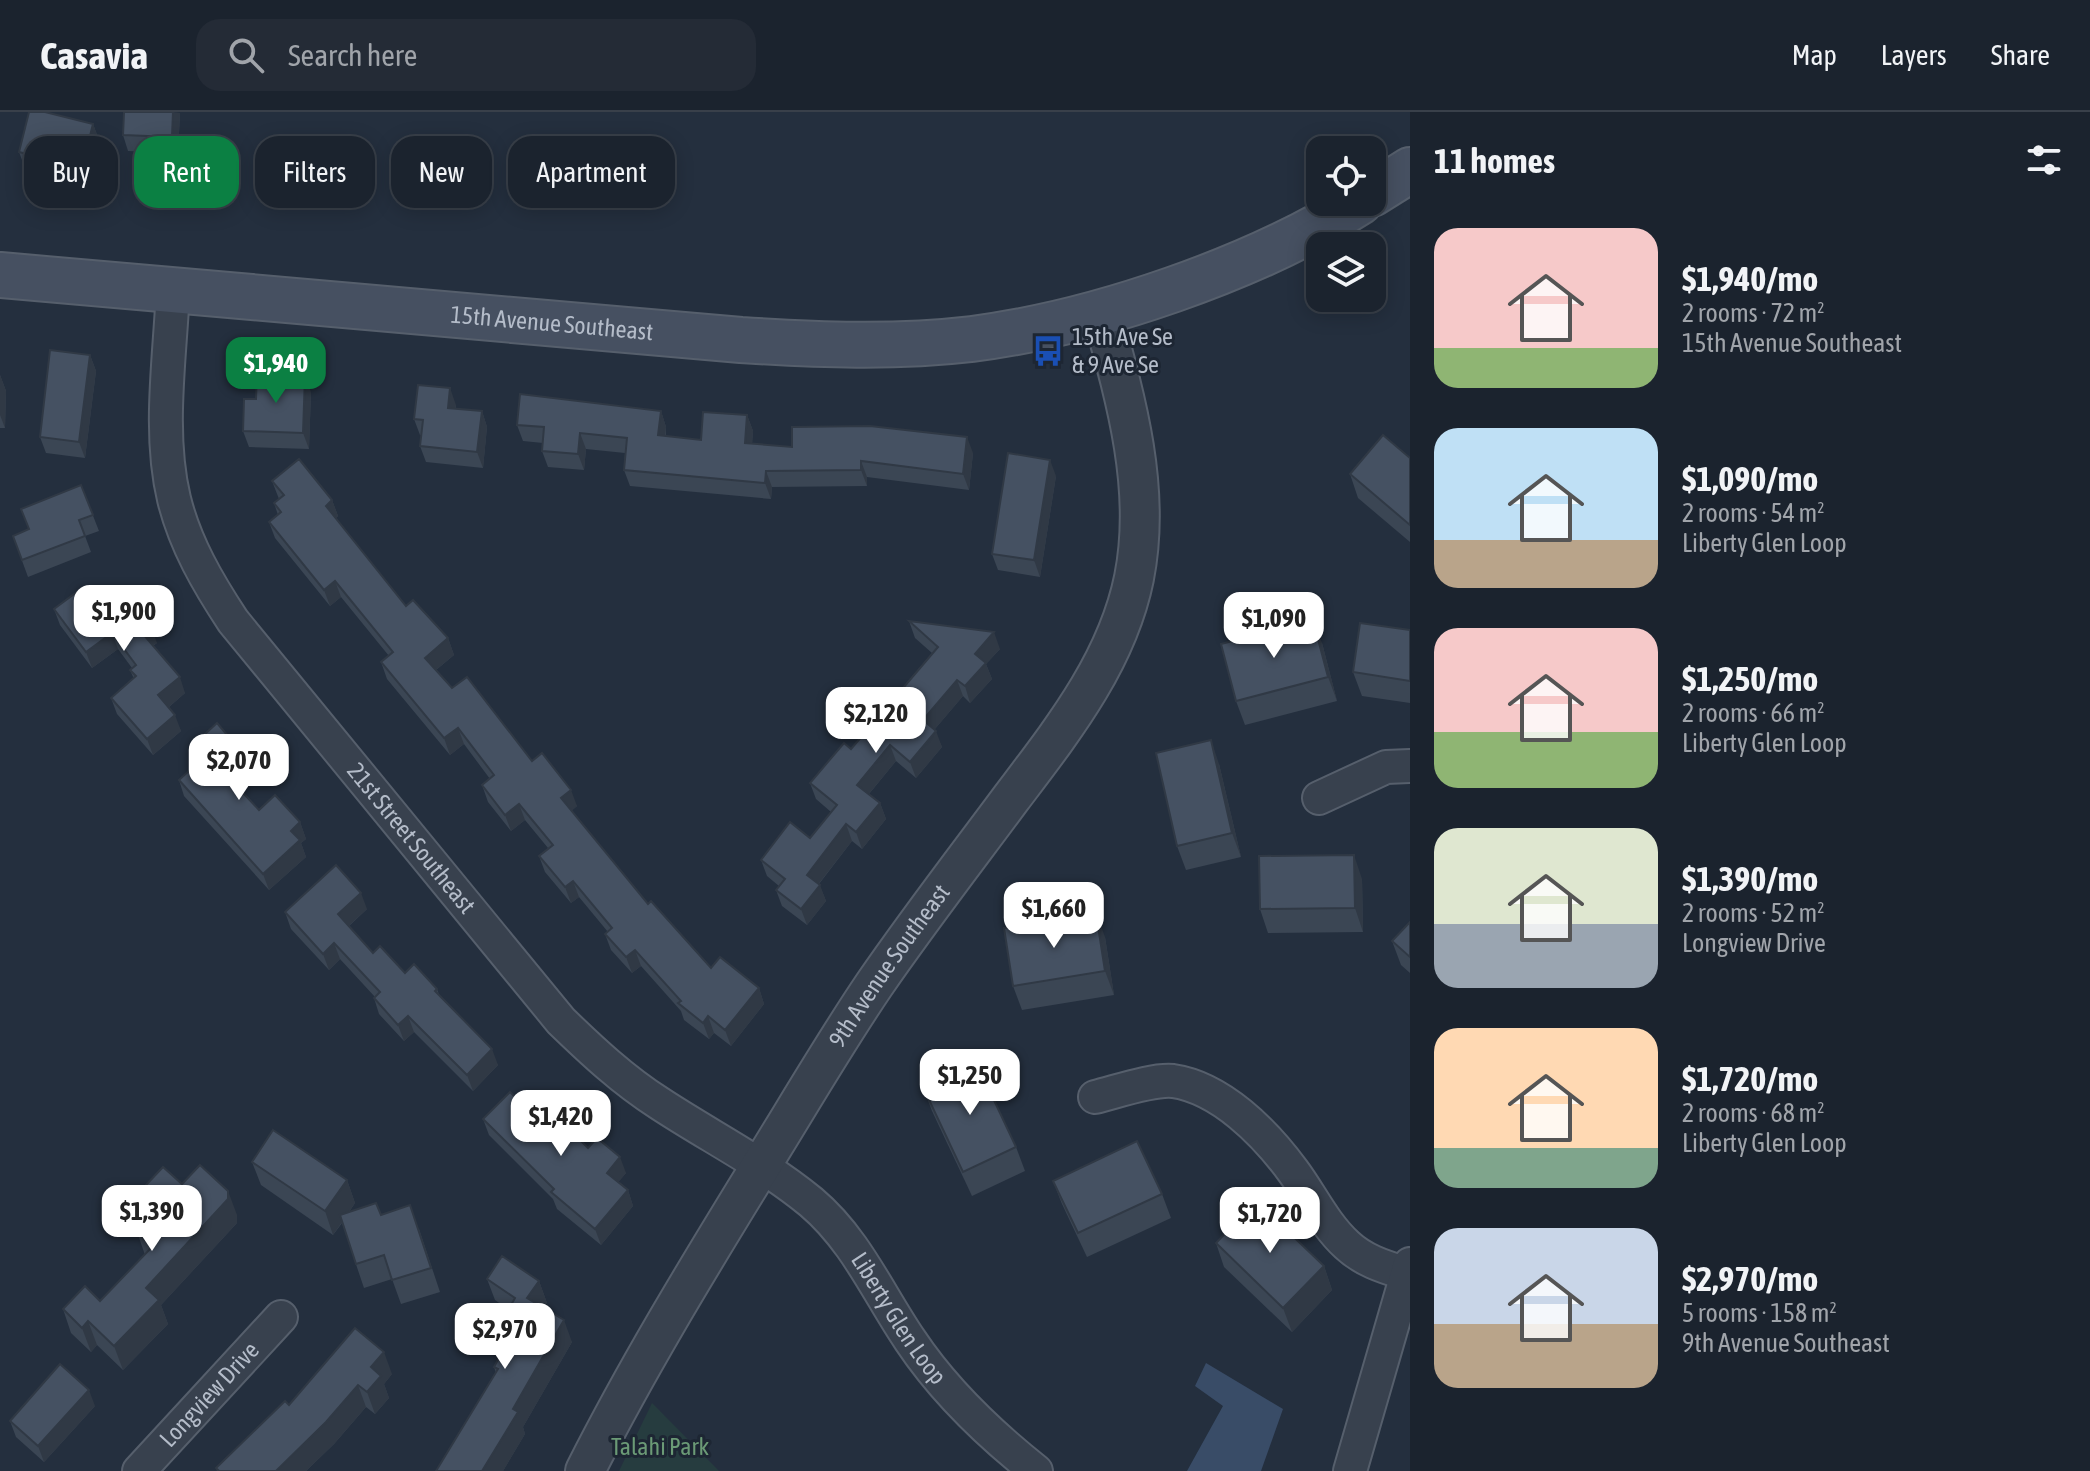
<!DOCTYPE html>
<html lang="en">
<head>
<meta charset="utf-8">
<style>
  :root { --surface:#1b232e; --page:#242b36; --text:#f1f3f6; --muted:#a0a4aa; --line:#39404a; --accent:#0b8043 }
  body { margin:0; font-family:"Asap Condensed",sans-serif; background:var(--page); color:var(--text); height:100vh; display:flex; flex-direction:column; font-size:30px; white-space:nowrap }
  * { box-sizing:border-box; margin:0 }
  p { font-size:26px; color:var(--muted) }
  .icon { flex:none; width:44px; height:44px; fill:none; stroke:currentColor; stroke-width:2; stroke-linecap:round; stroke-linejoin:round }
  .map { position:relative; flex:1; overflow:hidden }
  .drawer { display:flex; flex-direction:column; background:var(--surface); width:680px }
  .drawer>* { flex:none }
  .hud { position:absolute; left:24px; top:24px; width:760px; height:72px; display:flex; gap:16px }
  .tools { position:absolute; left:1306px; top:24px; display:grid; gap:16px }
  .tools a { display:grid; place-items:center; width:80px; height:80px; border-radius:16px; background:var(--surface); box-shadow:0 4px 20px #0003,0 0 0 2px var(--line); font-size:40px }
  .price { position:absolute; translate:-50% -68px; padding:0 18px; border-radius:16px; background:#fff; color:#222; font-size:26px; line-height:52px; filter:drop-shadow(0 2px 4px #0008) }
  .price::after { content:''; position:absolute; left:50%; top:48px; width:24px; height:18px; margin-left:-12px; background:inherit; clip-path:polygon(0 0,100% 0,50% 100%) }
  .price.active { background:var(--accent); color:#fff }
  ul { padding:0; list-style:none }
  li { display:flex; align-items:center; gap:24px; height:200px; padding:0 24px }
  li span { display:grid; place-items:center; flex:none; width:224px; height:160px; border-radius:24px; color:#555 }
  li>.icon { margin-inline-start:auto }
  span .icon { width:96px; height:96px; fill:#fffc; stroke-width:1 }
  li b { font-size:34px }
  h2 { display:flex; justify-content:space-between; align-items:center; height:96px; padding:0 24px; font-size:34px }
  .pill { padding:0 28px; border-radius:24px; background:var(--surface); box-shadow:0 4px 20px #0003,0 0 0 2px var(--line); font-size:28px; line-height:72px }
  .pill.active { background:var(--accent); color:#fff }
  header { display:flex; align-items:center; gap:48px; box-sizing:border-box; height:112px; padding:0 40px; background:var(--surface); border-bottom:2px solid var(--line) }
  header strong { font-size:38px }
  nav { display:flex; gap:44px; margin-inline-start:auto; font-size:28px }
  .search { width:560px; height:72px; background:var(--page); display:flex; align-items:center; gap:20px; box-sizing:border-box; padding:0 28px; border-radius:24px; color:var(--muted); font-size:30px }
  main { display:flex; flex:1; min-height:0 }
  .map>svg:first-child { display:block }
</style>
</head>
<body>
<header>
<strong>Casavia</strong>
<div class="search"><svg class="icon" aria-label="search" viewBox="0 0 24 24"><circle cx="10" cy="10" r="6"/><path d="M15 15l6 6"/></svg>Search here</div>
<nav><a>Map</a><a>Layers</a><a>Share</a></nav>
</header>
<main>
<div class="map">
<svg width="1410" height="1359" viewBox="0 0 1410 1359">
  <rect width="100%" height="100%" fill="#242f3e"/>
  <path fill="#263c3f" d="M652,1291L659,1298L719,1359H619Z"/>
  <path fill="#394c67" d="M1206,1251L1283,1297L1261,1359H1187L1223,1294L1195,1274Z"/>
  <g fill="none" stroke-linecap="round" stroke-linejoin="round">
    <defs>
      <g id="minor">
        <path id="s1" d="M173,177C170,246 158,320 174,387C185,432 208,471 233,509L561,909C592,939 623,968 659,991C709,1024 765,1052 811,1090C856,1128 878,1181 910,1228C944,1279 988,1321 1036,1359"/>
        <path d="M1319,686L1386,655L1410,654"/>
        <path d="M1095,985C1116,980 1152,967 1173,969C1221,976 1265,1021 1293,1059C1311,1083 1324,1112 1347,1133C1364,1149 1385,1155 1407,1162"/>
        <path id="s2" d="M139,1359L281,1205"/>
        <path d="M1350,1359L1410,1152"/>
      </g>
      <g id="tertiary">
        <path id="s3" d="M585,1359C636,1258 695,1161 754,1065C794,1001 832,935 874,873C918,809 966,747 1012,685C1062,619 1117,550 1134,466C1152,376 1125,284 1101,198"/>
      </g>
      <g id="secondary">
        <path d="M1372,82L1410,58"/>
        <path id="s4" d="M0,163L741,228C818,233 895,236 972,227C1096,211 1254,157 1360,90"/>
      </g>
    </defs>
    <use href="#minor" stroke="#565f6c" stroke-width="36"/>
    <use href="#tertiary" stroke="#565f6c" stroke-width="42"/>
    <use href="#secondary" stroke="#565f6c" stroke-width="48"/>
    <use href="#minor" stroke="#38414e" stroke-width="32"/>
    <use href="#tertiary" stroke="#38414e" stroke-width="38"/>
    <use href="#secondary" stroke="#465061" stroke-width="44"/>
  </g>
  <g fill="#3b4654">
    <path d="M180,1L178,41L128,39L123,23Z"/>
    <path d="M93,12L99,28L88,72L25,56L19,40Z"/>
    <path d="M90,243L96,259L85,346L46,341L40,325Z"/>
    <path d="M0,263L6,279L5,316H0Z"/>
    <path d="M311,280L309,337L249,335L243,319L256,287Z"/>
    <path d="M456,293V297L482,299L487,315L483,356L426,350L420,334L421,323H420L414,307Z"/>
    <path d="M661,299L666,315V324L701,328L747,303L753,319L752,332L792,335L973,341L969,378L867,365V374L772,375L771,387L630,374L624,358L625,341L586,337L584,358L548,355L542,339L543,331L523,329L517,313Z"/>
    <path d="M1410,346V430L1358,386L1350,362Z"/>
    <path d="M1056,364L1040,465L998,458L992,442Z"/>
    <path d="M272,369L332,388L338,404L336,406L406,494L448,526L454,543L436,558L452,576L532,649L577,694L571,699L648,792L711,856L759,876L764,892L731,934L714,921L709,927L684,908L681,899L641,854L632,861L611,838L605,822L608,820L579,785L571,791L545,760L539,744L548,736L525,708L511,719L488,690L482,673L490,667L464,632L450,643L387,567L381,550L389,544L341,485L330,494L275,426L269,410L278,403L274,391L279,387Z"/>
    <path d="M81,373L99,419L85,424L91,440L28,465L13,424L29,418Z"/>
    <path d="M99,492L157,531L153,534L185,581L169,595L181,619L153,643L117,602L111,586L134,567L130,558L132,556L118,537L92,556L60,513L54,497Z"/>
    <path d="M909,509L1000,537L986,552L992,567L970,591L963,584L934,618L942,635L916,666L896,649L869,682L880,691L886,707L862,737L852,729L819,772L826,789L807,813L782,794L776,778L779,774L767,764L761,748L810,726L831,700L816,687L810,671L851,637L932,541L915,526Z"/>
    <path d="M1410,518V591L1362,584L1353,560Z"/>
    <path d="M1322,531L1337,589L1245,613L1236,589Z"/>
    <path d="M193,633L250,650L256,666L241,679L259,698L300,710L306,727L301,731L306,745L269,778L184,684L179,668L199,649Z"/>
    <path d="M1219,652L1241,745L1186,758L1177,734Z"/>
    <path d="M1362,767L1363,820L1268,821L1260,797Z"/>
    <path d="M367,797L349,814L373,841L405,861L437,877L440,885L498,953L473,979L414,920L404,929L379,902L374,886L375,885L340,847L329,858L291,817L285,800Z"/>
    <path d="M1410,810V861L1401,853L1392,829Z"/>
    <path d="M1105,825L1114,883L1022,898L1013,874Z"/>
    <path d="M923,975L1016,1035L1025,1059L972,1084L932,999Z"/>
    <path d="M534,1004L588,1036L626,1061L618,1070L628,1078L633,1094L601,1133L557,1097L553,1087L489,1023L483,1007Z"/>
    <path d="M252,1050L347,1068L355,1091L349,1100L381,1103L419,1117L440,1180L401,1192L392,1167L364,1176L342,1111L333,1123L261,1073Z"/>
    <path d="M1053,1069L1162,1082L1171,1106L1087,1145L1062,1092Z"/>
    <path d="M182,1072L237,1103V1111L161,1193L168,1212L123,1258L97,1233L91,1240L71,1221L63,1197L100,1189L145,1143L137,1120L157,1099L146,1073Z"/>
    <path d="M1216,1131L1324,1154L1332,1178L1292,1220L1224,1155Z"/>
    <path d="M487,1167L539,1169L547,1191L543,1196L572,1230L523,1315L525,1322L503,1359H436L496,1261L494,1255L501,1242L494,1223L509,1198L495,1188Z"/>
    <path d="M392,1262L384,1272L389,1286L375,1302L366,1295L334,1332L306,1359H217L216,1356L289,1293Z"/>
    <path d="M95,1294L44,1350L16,1325L10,1309Z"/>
  </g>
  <g fill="#303945">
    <path d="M173,0L180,1L178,41L172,25Z"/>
    <path d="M93,12L99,28L88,72L82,56Z"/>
    <path d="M90,243L96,259L85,346L79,330Z"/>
    <path d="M0,263L6,279L5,316L0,303Z"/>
    <path d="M305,264L311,280L309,337L303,321Z"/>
    <path d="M450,276L456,293L454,312L448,296Z"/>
    <path d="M482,299L487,315L483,356L477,340Z"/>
    <path d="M661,299L666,315L664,340L658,323Z"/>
    <path d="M747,303L753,319L751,347L745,331Z"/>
    <path d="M580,321L586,337L584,358L578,342Z"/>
    <path d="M967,325L973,341L969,378L963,362Z"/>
    <path d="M1050,348L1056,364L1040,465L1034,448Z"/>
    <path d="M861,349L867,365V374L861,358Z"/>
    <path d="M766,359L772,375L771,387L765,371Z"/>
    <path d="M332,388L338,404L332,410L326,394Z"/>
    <path d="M335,469L341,485L330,494L324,478Z"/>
    <path d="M1313,508L1322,531L1337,589L1328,565Z"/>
    <path d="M151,514L157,531L148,537L142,521Z"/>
    <path d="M994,520L1000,537L986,552L992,567L970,591L965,574L975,542Z"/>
    <path d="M112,521L118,537L92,556L86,540Z"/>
    <path d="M448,526L454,543L431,562L425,546Z"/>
    <path d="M180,565L185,581L164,599L158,583Z"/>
    <path d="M957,568L963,584L929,624L923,608Z"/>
    <path d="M175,603L181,619L153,643L147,627Z"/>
    <path d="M458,616L464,632L450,643L444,626Z"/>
    <path d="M936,619L942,635L916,666L910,650Z"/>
    <path d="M1211,628L1219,652L1241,745L1232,721Z"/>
    <path d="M890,633L896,649L863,689L857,673Z"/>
    <path d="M250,650L256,666L236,683L230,667Z"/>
    <path d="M571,678L577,694L567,703L561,686Z"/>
    <path d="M880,691L886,707L862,737L856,720Z"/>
    <path d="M519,692L525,708L511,719L505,703Z"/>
    <path d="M300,710L306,727L301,731L306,745L269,778L263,762L291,719Z"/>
    <path d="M846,712L852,729L813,779L807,763Z"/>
    <path d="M1354,743L1362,767L1363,820L1355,796Z"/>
    <path d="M573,769L579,785L571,791L565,775Z"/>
    <path d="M820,773L826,789L807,813L801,797Z"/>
    <path d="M361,781L367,797L344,818L338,802Z"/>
    <path d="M1096,801L1105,825L1114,883L1105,859Z"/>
    <path d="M334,831L340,847L329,858L323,842Z"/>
    <path d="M635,838L641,854L632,861L626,845Z"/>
    <path d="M759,876L764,892L731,934L725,918Z"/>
    <path d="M408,904L414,920L404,929L398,913Z"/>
    <path d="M708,904L714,921L709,927L703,911Z"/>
    <path d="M492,937L498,953L473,979L467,963Z"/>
    <path d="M620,1045L626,1061L613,1077L607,1061Z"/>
    <path d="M347,1068L355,1091L333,1123L325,1099Z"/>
    <path d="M628,1078L633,1094L601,1133L595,1117Z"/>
    <path d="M228,1079L237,1103V1111L161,1193L168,1212L123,1258L114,1234L146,1176Z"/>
    <path d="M1324,1154L1332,1178L1292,1220L1283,1196Z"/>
    <path d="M539,1169L547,1191L535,1208L527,1186Z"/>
    <path d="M564,1208L572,1230L523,1315L525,1322L503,1359H482L513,1297Z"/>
    <path d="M88,1209L97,1233L91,1240L82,1216Z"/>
    <path d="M384,1240L392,1262L384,1272L389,1286L375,1302L367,1280L371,1255Z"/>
    <path d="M358,1273L366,1295L334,1332L306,1359H276Z"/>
    <path d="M89,1278L95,1294L44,1350L38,1334Z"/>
  </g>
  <g fill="#455162" stroke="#303945" stroke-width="2">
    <path d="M29,0H45L93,12L82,56L19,40Z"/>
    <path d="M124,0H173L172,25L123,23Z"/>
    <path d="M50,238L90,243L79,330L40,325Z"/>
    <path d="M257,261L305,264L303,321L243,319L244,287H256Z"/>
    <path d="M418,273L450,276L448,296L482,299L477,340L420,334L423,308L414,307Z"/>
    <path d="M520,282L661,299L658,323L701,328L703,300L747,303L745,331L792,335V315L870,314L967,325L963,362L861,349V358L766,359L765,371L624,358L627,326L580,321L578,342L542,339L544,315L517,313Z"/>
    <path d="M1383,323L1410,346V413L1350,362Z"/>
    <path d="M1008,341L1050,348L1034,448L992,442Z"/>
    <path d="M299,347L332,388L326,394L406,494L413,488L448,526L425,546L452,576L467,565L532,649L542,641L571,678L561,686L648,792L651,789L711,856L720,845L759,876L725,918L708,904L703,911L678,891L681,889L635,838L626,845L605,822L612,816L573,769L565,775L539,744L553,733L519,692L505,703L482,673L494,663L458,616L444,626L381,550L393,540L335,469L324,478L269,410L281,400L274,391L284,383L272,369Z"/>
    <path d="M81,373L93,403L79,408L85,424L22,448L13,424L29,417L21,397Z"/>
    <path d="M85,474L99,492L123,475L151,514L142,521L180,565L158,583L175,603L147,627L111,586L136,564L130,558L136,553L112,521L86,540L54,497Z"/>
    <path d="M1313,508L1328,565L1236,589L1221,532Z"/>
    <path d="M909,509L994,520L975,542L986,551L965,574L957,568L923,608L936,619L910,650L890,633L857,673L880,691L856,720L846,712L807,763L820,773L801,797L776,778L785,767L761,748L790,710L810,726L837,693L810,671L844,631L851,637L938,535Z"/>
    <path d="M1360,511L1410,518V569L1353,560Z"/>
    <path d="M217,611L250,650L230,667L259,698L275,683L300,710L291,719L300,728L263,762L179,668L204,645L193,633Z"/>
    <path d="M1211,628L1232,721L1177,734L1156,641Z"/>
    <path d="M1354,743L1355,796L1260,797L1259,744Z"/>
    <path d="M336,753L361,781L338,802L373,841L380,834L405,861L414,852L437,877L435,879L492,937L467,963L408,904L398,913L374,886L380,880L334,831L323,842L285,800Z"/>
    <path d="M1096,801L1105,859L1013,874L1004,816Z"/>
    <path d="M1410,810V845L1392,829Z"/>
    <path d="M976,950L1016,1035L963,1060L923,975Z"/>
    <path d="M510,980L534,1004L545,993L588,1036L597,1026L620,1045L607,1061L628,1078L595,1117L551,1080L554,1077L483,1007Z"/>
    <path d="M273,1018L347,1068L325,1099L252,1050Z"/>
    <path d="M1137,1029L1162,1082L1078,1121L1053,1069Z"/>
    <path d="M200,1053L228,1079V1087L146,1176L159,1188L114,1234L88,1209L82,1216L63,1197L85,1174L100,1189L152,1135L137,1120L165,1090L146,1073L163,1055L182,1072Z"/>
    <path d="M1256,1089L1324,1154L1283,1196L1216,1131Z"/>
    <path d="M376,1091L381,1103L410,1093L431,1156L392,1168L384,1143L356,1152L340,1103Z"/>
    <path d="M502,1144L539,1169L527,1186L564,1208L513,1297L518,1300L482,1359H436L498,1257L494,1255L507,1231L494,1223L515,1186L487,1167Z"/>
    <path d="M355,1216L384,1240L371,1255L381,1264L367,1280L358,1273L326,1310L276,1359H219L216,1356L285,1289L289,1293Z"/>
    <path d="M60,1252L89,1278L38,1334L10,1309Z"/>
  </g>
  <defs>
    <symbol id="bus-bare" viewBox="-9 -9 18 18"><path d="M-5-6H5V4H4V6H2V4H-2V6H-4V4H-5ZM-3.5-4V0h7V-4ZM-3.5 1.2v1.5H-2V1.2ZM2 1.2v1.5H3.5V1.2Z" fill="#1a4fb4" stroke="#1d2633" stroke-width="2.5" paint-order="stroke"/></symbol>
  </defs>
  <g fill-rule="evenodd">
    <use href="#bus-bare" x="1026" y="217" width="44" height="44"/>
  </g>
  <g text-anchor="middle" stroke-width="6" stroke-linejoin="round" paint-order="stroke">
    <g font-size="24" fill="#b4bcc9" stroke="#1d2633">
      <text dy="8" stroke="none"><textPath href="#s4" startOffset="554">15th Avenue Southeast</textPath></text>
      <text dy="8" stroke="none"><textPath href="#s1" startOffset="628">21st Street Southeast</textPath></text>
      <text dy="8" stroke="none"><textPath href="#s3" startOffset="590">9th Avenue Southeast</textPath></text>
      <text dy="8" stroke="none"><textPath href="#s1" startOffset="1320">Liberty Glen Loop</textPath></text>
      <text dy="8" stroke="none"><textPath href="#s2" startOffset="104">Longview Drive</textPath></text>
    </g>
    <g font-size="24" fill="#b4bcc9" stroke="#1d2633" text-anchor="start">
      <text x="1072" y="233">15th Ave Se<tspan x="1072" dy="28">&amp; 9 Ave Se</tspan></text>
    </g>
    <g font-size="24" fill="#6b9a76" stroke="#1d2633">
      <text x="660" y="1343">Talahi Park</text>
    </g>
  </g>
</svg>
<div class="tools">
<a><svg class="icon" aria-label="locate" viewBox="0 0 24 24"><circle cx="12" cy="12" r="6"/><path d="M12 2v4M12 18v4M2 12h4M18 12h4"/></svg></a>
<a><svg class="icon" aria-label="layers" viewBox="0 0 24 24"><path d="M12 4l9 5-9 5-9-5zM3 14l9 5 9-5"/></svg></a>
</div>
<b class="price active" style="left:276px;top:293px">$1,940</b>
<b class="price" style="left:124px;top:541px">$1,900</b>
<b class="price" style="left:1274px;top:548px">$1,090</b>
<b class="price" style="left:876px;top:643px">$2,120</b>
<b class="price" style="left:239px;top:690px">$2,070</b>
<b class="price" style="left:1054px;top:838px">$1,660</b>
<b class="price" style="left:970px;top:1005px">$1,250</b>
<b class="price" style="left:561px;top:1046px">$1,420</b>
<b class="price" style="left:152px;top:1141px">$1,390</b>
<b class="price" style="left:1270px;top:1143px">$1,720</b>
<b class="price" style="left:505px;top:1259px">$2,970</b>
<div class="hud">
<a class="pill">Buy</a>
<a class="pill active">Rent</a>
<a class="pill">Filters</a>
<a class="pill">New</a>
<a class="pill">Apartment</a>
</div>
</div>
<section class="drawer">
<h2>11 homes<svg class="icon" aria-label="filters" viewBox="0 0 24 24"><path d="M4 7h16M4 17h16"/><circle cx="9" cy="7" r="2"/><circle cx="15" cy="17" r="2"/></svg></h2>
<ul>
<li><span style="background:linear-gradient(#f6c9c9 75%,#8fb573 0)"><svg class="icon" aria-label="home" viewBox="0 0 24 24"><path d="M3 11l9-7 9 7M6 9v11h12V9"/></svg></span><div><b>$1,940/mo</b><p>2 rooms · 72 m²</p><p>15th Avenue Southeast</p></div></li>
<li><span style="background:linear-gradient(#bfe0f5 70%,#b9a48a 0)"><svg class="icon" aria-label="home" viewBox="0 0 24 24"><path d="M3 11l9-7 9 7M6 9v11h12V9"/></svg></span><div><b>$1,090/mo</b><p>2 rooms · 54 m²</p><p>Liberty Glen Loop</p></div></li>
<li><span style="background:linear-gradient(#f6c9c9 65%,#8fb573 0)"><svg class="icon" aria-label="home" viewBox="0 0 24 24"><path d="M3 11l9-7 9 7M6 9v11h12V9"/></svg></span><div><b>$1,250/mo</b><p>2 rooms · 66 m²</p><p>Liberty Glen Loop</p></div></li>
<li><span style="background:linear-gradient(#dfe7d0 60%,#9aa5b1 0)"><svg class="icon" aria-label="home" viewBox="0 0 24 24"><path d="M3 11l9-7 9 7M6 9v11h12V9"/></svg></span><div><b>$1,390/mo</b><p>2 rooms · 52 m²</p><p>Longview Drive</p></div></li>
<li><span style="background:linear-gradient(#ffd9b3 75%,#7fa58c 0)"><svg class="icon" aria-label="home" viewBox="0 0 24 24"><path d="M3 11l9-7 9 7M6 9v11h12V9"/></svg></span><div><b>$1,720/mo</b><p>2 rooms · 68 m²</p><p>Liberty Glen Loop</p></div></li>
<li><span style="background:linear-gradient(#c9d6e8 60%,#b9a48a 0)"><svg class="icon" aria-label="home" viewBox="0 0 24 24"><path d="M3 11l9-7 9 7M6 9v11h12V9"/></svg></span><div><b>$2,970/mo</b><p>5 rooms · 158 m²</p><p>9th Avenue Southeast</p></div></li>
</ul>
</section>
</main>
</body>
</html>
